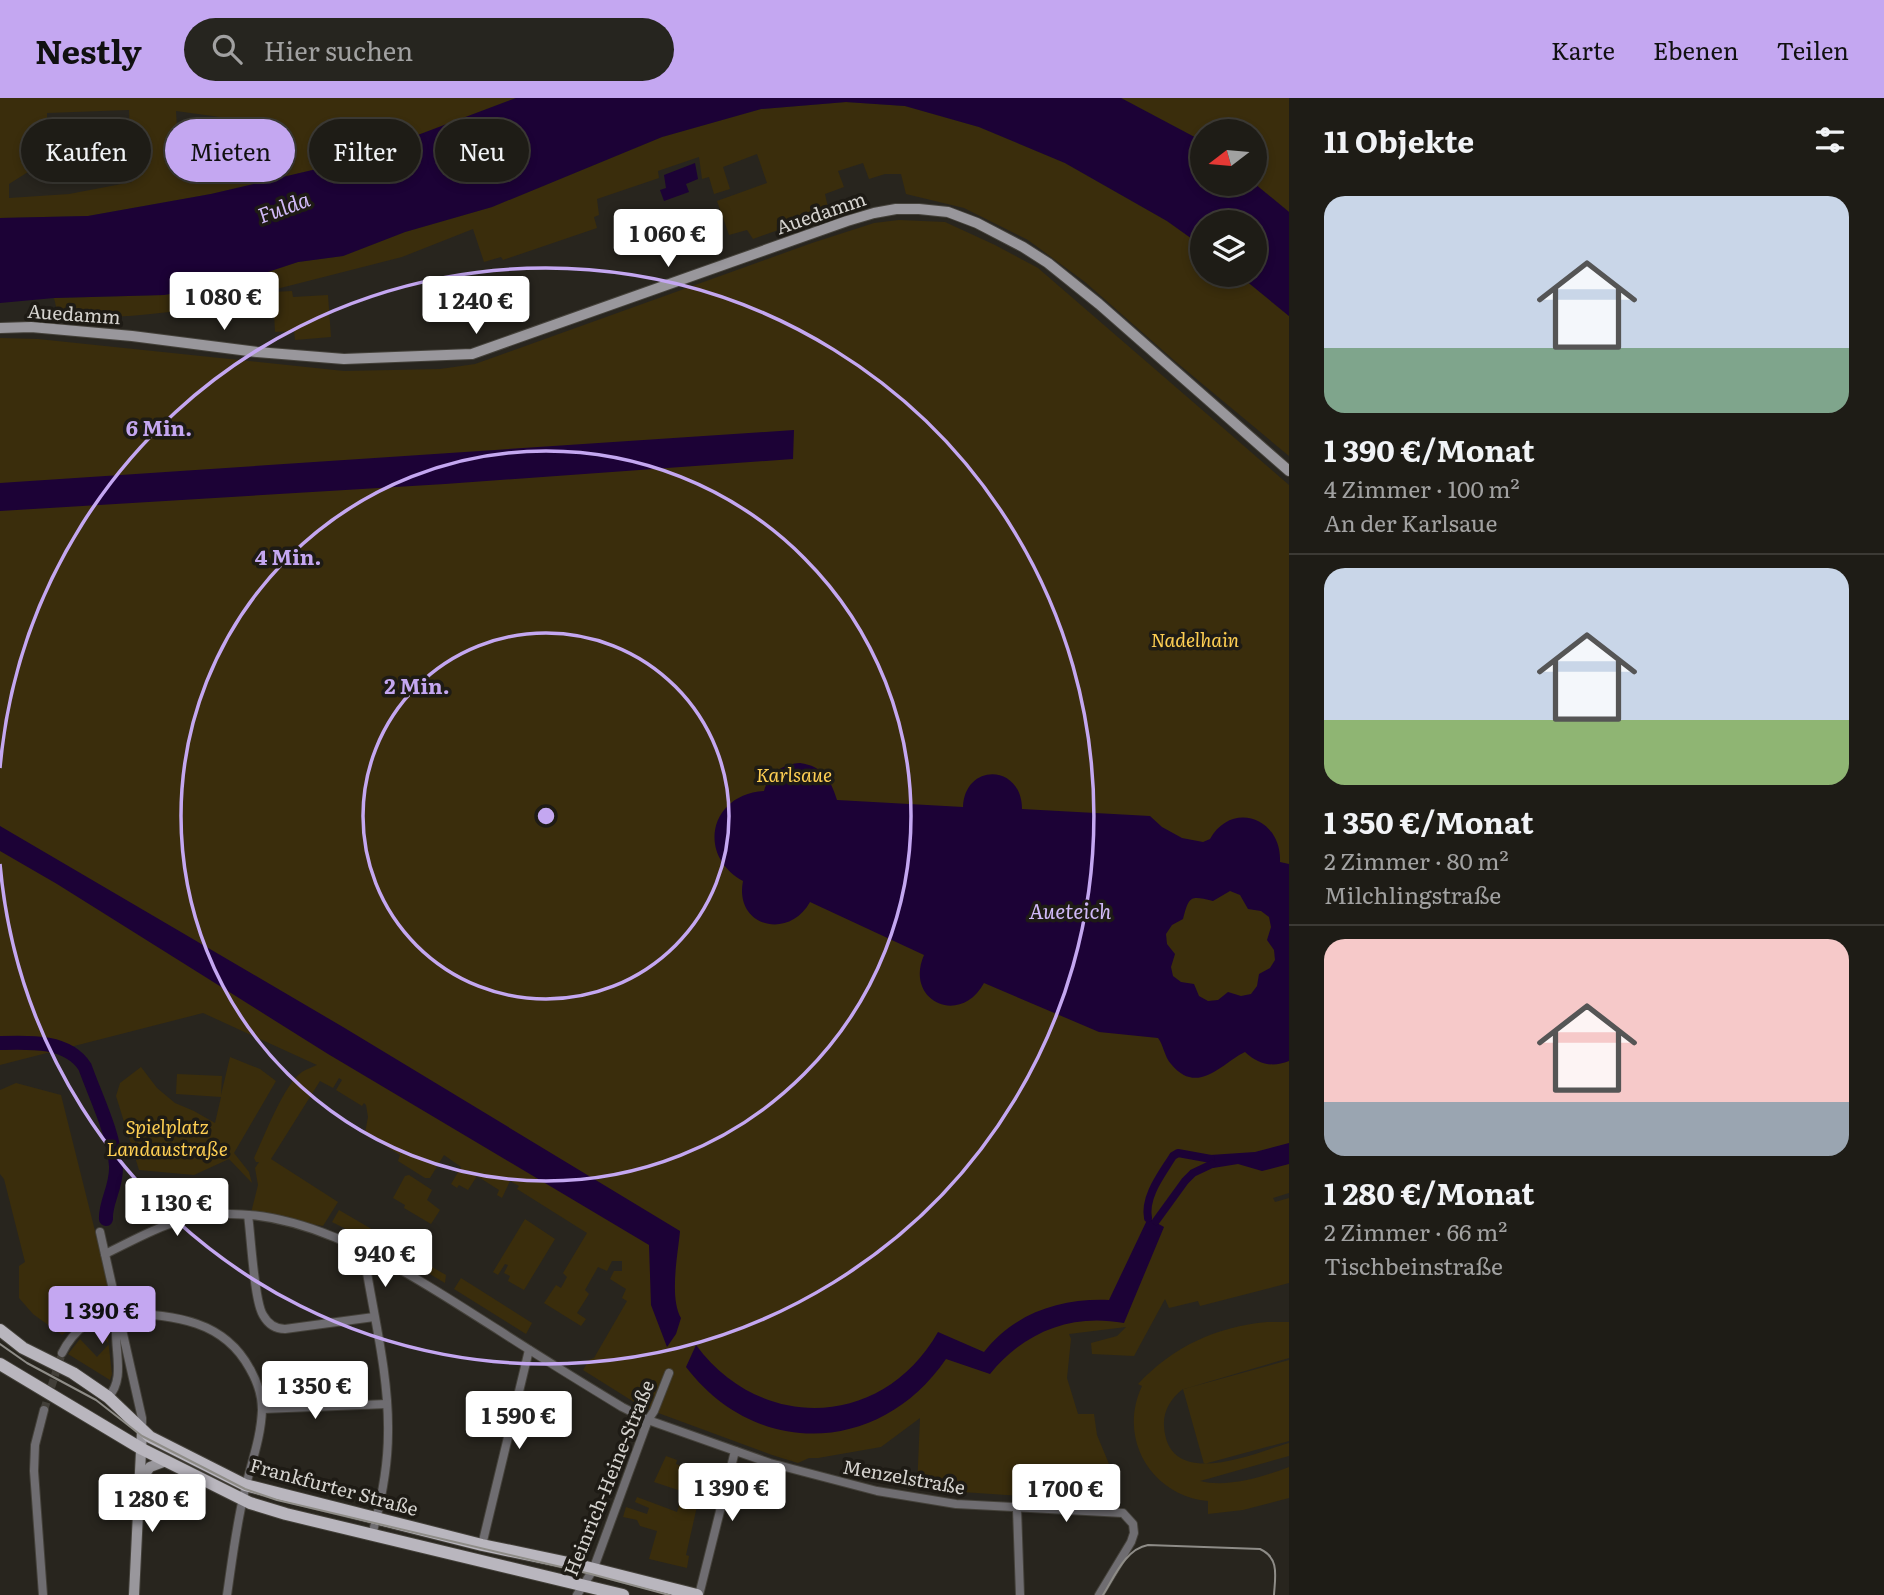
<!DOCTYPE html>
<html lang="de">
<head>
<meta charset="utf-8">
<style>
  :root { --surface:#1e1c16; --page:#26251f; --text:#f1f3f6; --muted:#a1a1a1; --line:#3c3a35; --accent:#c4a7f1 }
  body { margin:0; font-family:Literata,serif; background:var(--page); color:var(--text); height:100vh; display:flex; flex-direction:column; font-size:26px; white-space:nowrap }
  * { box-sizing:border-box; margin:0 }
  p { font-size:23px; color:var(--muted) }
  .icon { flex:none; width:38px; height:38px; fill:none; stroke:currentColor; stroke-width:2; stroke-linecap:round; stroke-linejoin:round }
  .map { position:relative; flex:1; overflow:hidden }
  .details { display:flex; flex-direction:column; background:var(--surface); width:595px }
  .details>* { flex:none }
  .guide { position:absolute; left:21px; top:21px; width:665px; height:63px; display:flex; gap:14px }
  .needle { width:46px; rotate:254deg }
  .controls { position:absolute; left:1190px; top:21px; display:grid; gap:14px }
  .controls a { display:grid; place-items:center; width:77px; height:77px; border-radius:50%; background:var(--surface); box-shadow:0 4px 10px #0003,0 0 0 2px var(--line); font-size:35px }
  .price { position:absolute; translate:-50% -60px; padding:0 16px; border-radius:7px; background:#fff; color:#222; font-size:23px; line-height:46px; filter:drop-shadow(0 2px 4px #0008) }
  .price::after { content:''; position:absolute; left:50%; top:42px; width:21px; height:16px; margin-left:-10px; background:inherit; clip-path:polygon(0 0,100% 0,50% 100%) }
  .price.current { background:var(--accent); color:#111 }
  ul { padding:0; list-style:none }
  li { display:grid; align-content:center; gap:14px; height:371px; padding:0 35px }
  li+li { border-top:2px solid var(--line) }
  li span { display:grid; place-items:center; height:217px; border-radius:21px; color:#555 }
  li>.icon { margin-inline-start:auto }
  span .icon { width:126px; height:126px; fill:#fffc; stroke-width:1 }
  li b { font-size:30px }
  h2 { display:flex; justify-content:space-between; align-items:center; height:84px; padding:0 35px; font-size:30px }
  .tag { padding:0 24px; border-radius:32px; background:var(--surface); box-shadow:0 4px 10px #0003,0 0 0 2px var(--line); font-size:24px; line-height:63px }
  .tag.current { background:var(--accent); color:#111 }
  header { display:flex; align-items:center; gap:42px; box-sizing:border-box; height:98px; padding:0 35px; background:var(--accent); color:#111 }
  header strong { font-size:33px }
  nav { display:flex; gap:38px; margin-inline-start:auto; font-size:24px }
  .search { width:490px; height:63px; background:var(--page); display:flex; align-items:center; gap:18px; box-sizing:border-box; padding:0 24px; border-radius:38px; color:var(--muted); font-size:26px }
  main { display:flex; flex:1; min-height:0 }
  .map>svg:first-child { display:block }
</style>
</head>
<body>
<header>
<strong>Nestly</strong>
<div class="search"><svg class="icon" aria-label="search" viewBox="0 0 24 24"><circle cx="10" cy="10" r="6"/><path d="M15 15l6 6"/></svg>Hier suchen</div>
<nav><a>Karte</a><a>Ebenen</a><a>Teilen</a></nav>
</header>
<main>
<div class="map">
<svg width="1289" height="1497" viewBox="0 0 1289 1497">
  <rect width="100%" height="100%" fill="#28251e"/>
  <g fill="#3a2d0c" fill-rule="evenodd">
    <path d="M0,0H516L394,46L317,71L211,96L88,118L0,120ZM129,12L132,84L69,96L9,100V86L47,62V15ZM176,13L227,20L226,54L206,56L205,77H193V51L178,44Z"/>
    <path d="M1121,0H1289V114L1255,86V33H1202V43Z"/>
    <path d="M846,4L905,8L979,29L1065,65L1167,123L1202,148V177H1239L1289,218V358L1176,264L1085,184L1028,142L964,110L906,96L901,76H885L869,81L863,65L838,73L844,89L825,96L829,114L753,141L747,132L729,137L717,103L767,85L757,56L723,69L730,91L714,96L709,79L702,81L699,59L658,73L659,80L597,101L599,117L594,119L597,130L503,162L501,159L484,164L473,131L402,159L206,209C157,217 108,220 59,221L54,200L164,197L234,185L298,164L343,158L405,134L492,109L662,39L761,11Z"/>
    <path d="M899,122L945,124L995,147L1038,170L1289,387V1095L1273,1100L1275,1104L1289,1100V1185L1200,1208L1198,1203L1169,1210L1165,1201L1134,1258L1092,1256L1091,1245L1117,1238L1126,1229L1069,1236L1071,1241L1067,1280L1078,1316H1094L1097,1337L1116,1383L1115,1402L1113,1404L917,1391L920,1320L881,1349L818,1360H809L798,1365L772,1357L642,1309L583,1272L589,1262L594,1260L627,1203L622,1200L626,1191L610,1181L614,1173H622V1163H612L607,1173L598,1169L585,1192L589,1196L577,1215L586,1221L581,1228L544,1205L556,1187L561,1190L567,1179L563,1175L587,1135L517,1091L519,1088L510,1083L502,1100L497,1097L499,1092L477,1078L468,1092L459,1087L457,1090L451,1086L461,1069L444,1057L430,1080H425L398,1063L400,1057L365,1035L368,1019L366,1007L364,1005L362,1008L336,992L342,982L339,980L333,990L320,983L271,1061L338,1104L323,1128L251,1115L258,1087L255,1070L259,1064H256L254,1060C264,1039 284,986 302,974C306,971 313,969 317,967L203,915L0,967V240L38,241L344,273L440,271L475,266L812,145L874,125Z"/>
    <path d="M292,193L293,199L328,197L331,239L295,242L294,233L275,234L273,194Z"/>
    <path d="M230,959L260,971L276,983L234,1055L249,1074L252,1085L229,1061L194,1077L139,1072L116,998L120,985L141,969L157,990L175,1005L194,1013L215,1025L221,999L176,996L177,976L222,978L221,997Z"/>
    <path d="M16,985L61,997L111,1197L103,1209L62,1237L33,1216L19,1200V1168L25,1164L4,1081L0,1076V992Z"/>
    <path d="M409,1077L432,1092L427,1102L440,1112L431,1126L404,1110L405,1107L393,1100L405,1078Z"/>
    <path d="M339,1112L392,1143L388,1151L398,1155L402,1150L400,1157L414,1166L419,1161L417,1167L428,1174L432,1169L446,1177L445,1185L398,1157L332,1124Z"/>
    <path d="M525,1121L555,1141L524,1192L508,1183L510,1178L504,1175L508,1167L505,1166L498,1177L493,1174Z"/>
    <path d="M461,1180L532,1225L526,1236L454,1191Z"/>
    <path d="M106,1224L112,1276L110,1282L68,1256L80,1241L97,1259L109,1246L93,1229Z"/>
    <path d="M1267,1224H1289V1260L1184,1291L1289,1262V1343L1204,1366L1183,1291C1171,1300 1163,1313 1164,1328C1168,1394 1254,1355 1289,1345V1358L1200,1383C1227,1390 1263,1379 1289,1369V1400L1243,1412L1208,1416V1403C1152,1398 1117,1341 1142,1288L1138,1286C1174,1248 1216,1229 1267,1224Z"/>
    <path d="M666,1358L677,1362L676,1366L699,1374L700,1371L705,1373L686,1457L689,1458L687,1470L649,1461L657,1433L640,1428L637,1422L623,1419L626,1409L647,1416L649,1410L635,1404L637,1399L677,1414L684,1394L654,1384Z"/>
  </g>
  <g fill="#1c0236" fill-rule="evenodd">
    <path d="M516,0H1121L1202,43V86H1255L1289,114V218L1239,177H1255V124H1202V148L1167,123L1065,65L979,29L905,8L846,4L761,11L662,39L492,109L405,134L343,158L298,164L234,185L164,197L54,200L0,205V120L88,118L211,96L317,71L394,46Z"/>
    <path d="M695,65L698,81L686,86L689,94L664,103L660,92L666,90L664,77Z"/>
    <path d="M794,332L793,361L445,386L0,413V385Z"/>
    <path d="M800,665C823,668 831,682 837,702L963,709C965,664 1022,666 1022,711L1150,718L1162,729L1182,740L1203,744L1210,741C1232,702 1282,720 1280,764L1289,766V963C1272,970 1258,966 1245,954C1223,964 1198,999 1171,966C1164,958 1164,948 1158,940L1099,934L984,885C960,929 904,903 924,857L810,804C788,843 734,828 743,783C696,757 710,696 764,693C769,676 782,666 800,665ZM1230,793L1240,797L1248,811L1261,813L1269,819L1271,829L1267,842L1274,852L1275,862L1270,870L1259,876L1257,888L1251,896L1241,898L1228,894L1218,902L1208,903L1199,898L1194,886L1181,884L1173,878L1171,869L1175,856L1167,846L1166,836L1172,827L1183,821C1189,798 1190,797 1213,803Z"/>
    <path d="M0,728L343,929L680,1133C678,1156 669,1199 681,1220L676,1236L667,1249L651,1207L649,1147L328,956L57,786L0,753Z"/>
    <path d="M1289,1045V1066L1262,1073L1238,1066L1213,1070L1210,1057L1255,1054Z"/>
    <path d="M1148,1120L1164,1129L1124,1225C1071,1215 1024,1234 990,1276L946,1261C881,1356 757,1362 686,1269L696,1247C761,1335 883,1331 938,1234L984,1254C1014,1215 1061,1200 1109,1202Z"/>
  </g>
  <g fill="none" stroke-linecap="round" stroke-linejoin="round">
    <g stroke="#1c0236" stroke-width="8">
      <path d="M1148,1120C1144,1098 1162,1076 1173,1058L1178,1055L1211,1061"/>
      <path d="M1156,1123L1185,1083L1193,1075L1212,1066"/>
    </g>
    <path stroke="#1c0236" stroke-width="14" d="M0,945C29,944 68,942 85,969C96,1000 114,1035 116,1068C117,1089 105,1104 106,1121"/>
    <path stroke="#423f39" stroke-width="8" stroke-dasharray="8 4" stroke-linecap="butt" d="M44,1312L62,1255"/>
    <defs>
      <g id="street">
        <path d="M248,1117C251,1138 254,1203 263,1217C268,1226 275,1231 285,1231L374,1219"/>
        <path d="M100,1134L142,1320V1333"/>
        <path d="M105,1156C130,1144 156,1129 183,1122C292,1092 412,1178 500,1233C540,1259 581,1284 622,1309L648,1322L770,1365L877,1393L956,1406L1123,1415L1133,1426L1134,1435L1131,1444L1099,1497"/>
        <path d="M372,1156L366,1169C375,1223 389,1280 388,1335C388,1369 381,1404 372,1437"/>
        <path d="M62,1255C73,1233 94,1215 119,1214C172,1218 223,1220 250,1271C257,1283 262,1299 262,1312C261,1341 250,1368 244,1396C236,1429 232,1463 227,1497"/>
        <path d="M108,1299C129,1278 109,1243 119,1214"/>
        <path d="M262,1311L387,1306"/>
        <path d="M1017,1411L1020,1497"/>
        <path d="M482,1447L529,1252"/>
        <path d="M43,1497L34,1373L35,1347L44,1312"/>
        <path d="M577,1497L593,1472L648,1322L654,1313L669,1275"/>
        <path d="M699,1497L735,1353"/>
      </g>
      <g id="secondary">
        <path d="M0,230L31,229L132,238L257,254L344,261L472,256L847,123L874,115L896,111H919L948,114L977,125L1023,149L1048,165L1099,206L1289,373"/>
        <path d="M142,1380L150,1369L166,1363"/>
        <path d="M134,1497L142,1333"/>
      </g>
      <g id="primary">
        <path d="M0,1232L23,1250L73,1275L108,1299L150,1339L245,1387L482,1447L578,1467L697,1497"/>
        <path d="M0,1266L142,1351L250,1405L286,1416L623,1497"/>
      </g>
    </defs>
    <use href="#street" stroke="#44413a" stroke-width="10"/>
    <use href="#secondary" stroke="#44413a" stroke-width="12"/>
    <use href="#primary" stroke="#44413a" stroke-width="14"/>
    <use href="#street" stroke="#6f6d71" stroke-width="8"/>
    <use href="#secondary" stroke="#99979c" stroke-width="10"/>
    <use href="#primary" stroke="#b9b6be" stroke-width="12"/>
    <g stroke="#8e8c87" stroke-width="2">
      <path d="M0,1246L27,1265L96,1302L142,1338L245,1391L277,1402L591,1476L669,1497"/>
      <path d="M1103,1497C1114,1480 1125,1451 1148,1447L1260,1451C1280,1460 1275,1479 1274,1497"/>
    </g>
  </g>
  <g fill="none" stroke="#c4a7f1" stroke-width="3.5">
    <circle cx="546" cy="718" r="183"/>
    <circle cx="546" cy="718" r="365"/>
    <path d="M0 670A548 548 0 1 1 0 766"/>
  </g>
  <g text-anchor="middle" stroke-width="7" stroke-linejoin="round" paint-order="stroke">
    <g font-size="19" fill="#d5d3cf" stroke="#1e1b15">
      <text transform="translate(821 115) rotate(-19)" y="7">Auedamm</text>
      <text transform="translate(74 216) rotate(4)" y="7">Auedamm</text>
      <text transform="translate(904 1379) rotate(10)" y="7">Menzelstraße</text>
      <text transform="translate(609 1380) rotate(-68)" y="7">Heinrich-Heine-Straße</text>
      <text transform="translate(334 1389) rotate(15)" y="7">Frankfurter Straße</text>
    </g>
    <g font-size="19" font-style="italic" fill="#fecf53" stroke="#1e1b15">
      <text x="1195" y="549">Nadelhain</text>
      <text x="794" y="684">Karlsaue</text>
      <text x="167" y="1036">Spielplatz<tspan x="167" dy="22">Landaustraße</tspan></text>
    </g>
    <g font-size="21" font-style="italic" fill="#d0b9f7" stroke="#1e1b15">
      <text transform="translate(284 110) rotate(-20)" y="7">Fulda</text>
      <text x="1070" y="821">Aueteich</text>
    </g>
  </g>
  <circle cx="546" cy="718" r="10" fill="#c4a7f1" stroke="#1e1b15" stroke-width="3.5"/>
  <g font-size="21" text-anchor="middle" font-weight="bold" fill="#c4a7f1" stroke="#1e1b15" stroke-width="7" stroke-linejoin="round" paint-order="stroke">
    <text x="159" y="338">6 Min.</text>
    <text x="288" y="467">4 Min.</text>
    <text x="417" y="596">2 Min.</text>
  </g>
</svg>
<div class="controls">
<a><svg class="needle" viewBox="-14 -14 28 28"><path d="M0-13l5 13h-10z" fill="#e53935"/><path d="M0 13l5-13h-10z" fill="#a1a1a1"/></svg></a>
<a><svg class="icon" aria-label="layers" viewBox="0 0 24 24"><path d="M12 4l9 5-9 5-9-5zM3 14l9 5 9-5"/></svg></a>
</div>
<b class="price" style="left:668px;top:171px">1 060 €</b>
<b class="price" style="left:224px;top:234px">1 080 €</b>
<b class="price" style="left:476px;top:238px">1 240 €</b>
<b class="price" style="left:177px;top:1140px">1 130 €</b>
<b class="price" style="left:385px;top:1191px">940 €</b>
<b class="price current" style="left:102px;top:1248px">1 390 €</b>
<b class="price" style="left:315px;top:1323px">1 350 €</b>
<b class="price" style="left:519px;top:1353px">1 590 €</b>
<b class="price" style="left:732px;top:1425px">1 390 €</b>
<b class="price" style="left:1066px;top:1426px">1 700 €</b>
<b class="price" style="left:152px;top:1436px">1 280 €</b>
<div class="guide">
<a class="tag">Kaufen</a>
<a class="tag current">Mieten</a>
<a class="tag">Filter</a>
<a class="tag">Neu</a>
</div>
</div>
<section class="details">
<h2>11 Objekte<svg class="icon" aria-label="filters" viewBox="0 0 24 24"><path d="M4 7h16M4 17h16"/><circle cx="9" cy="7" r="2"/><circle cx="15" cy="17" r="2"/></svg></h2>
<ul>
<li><span style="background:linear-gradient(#c9d6e8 70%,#7fa58c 0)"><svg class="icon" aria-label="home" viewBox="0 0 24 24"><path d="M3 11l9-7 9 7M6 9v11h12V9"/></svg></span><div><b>1 390 €/Monat</b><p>4 Zimmer · 100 m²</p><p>An der Karlsaue</p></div></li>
<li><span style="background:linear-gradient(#c9d6e8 70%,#8fb573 0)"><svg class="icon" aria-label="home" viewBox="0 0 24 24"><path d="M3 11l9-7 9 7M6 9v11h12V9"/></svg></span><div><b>1 350 €/Monat</b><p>2 Zimmer · 80 m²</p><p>Milchlingstraße</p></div></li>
<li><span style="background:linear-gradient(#f6c9c9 75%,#9aa5b1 0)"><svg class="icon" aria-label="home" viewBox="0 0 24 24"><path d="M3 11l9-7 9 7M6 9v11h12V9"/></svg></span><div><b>1 280 €/Monat</b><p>2 Zimmer · 66 m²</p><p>Tischbeinstraße</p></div></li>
</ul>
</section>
</main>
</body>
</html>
